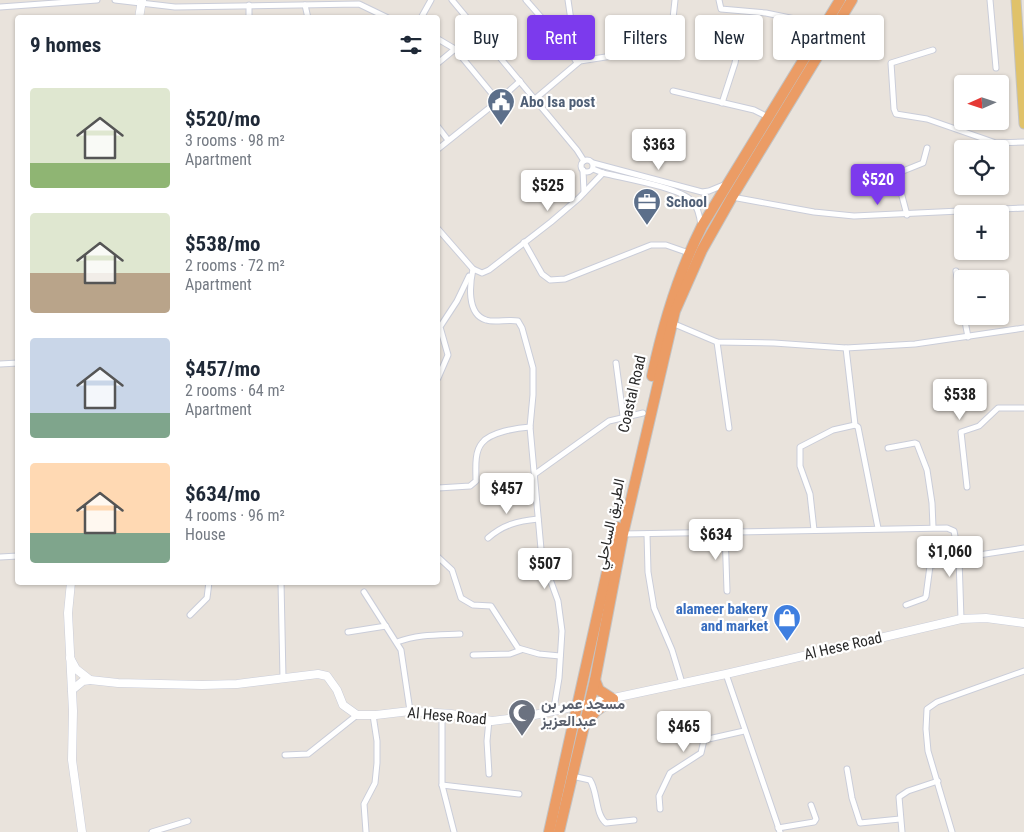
<!DOCTYPE html>
<html lang="en">
<head>
<meta charset="utf-8">
<style>
  :root { --surface:#fff; --page:#f6f6f7; --text:#1f2937; --muted:#747a83; --accent:#7c3aed }
  body { margin:0; font-family:"Roboto Condensed",Vazirmatn,sans-serif; background:var(--page); color:var(--text); height:100vh; display:flex; flex-direction:column; font-size:19px; white-space:nowrap }
  * { box-sizing:border-box; margin:0 }
  p { font-size:16px; color:var(--muted) }
  .icon { flex:none; width:28px; height:28px; fill:none; stroke:currentColor; stroke-width:2; stroke-linecap:round; stroke-linejoin:round }
  .map { position:relative; flex:1; overflow:hidden }
  .side { position:absolute; left:15px; top:15px; width:425px; height:570px; display:flex; flex-direction:column; background:var(--surface); border-radius:5px; box-shadow:0 1px 4px #0004 }
  .side>* { flex:none }
  .banner { position:absolute; left:455px; top:15px; width:475px; height:45px; display:flex; gap:10px }
  .needle { width:32px; rotate:267deg }
  .controls { position:absolute; left:954px; top:75px; display:grid; gap:10px }
  .controls a { display:grid; place-items:center; width:55px; height:55px; border-radius:5px; background:var(--surface); box-shadow:0 1px 4px #0004; font-size:25px }
  .price { position:absolute; translate:-50% -42px; padding:0 11px; border-radius:5px; background:#fff; color:#222; font-size:16px; line-height:32px; filter:drop-shadow(0 1px 2px #0008) }
  .price::after { content:''; position:absolute; left:50%; top:30px; width:15px; height:11px; margin-left:-8px; background:inherit; clip-path:polygon(0 0,100% 0,50% 100%) }
  .price.on { background:var(--accent); color:#fff }
  ul { padding:0; list-style:none }
  li { display:flex; align-items:center; gap:15px; height:125px; padding:0 15px }
  li span { display:grid; place-items:center; flex:none; width:140px; height:100px; border-radius:5px; color:#555 }
  li>.icon { margin-inline-start:auto }
  span .icon { width:60px; height:60px; fill:#fffc; stroke-width:1 }
  li b { font-size:21px }
  h2 { display:flex; justify-content:space-between; align-items:center; height:60px; padding:0 15px; font-size:21px }
  .pill { padding:0 18px; border-radius:5px; background:var(--surface); box-shadow:0 1px 4px #0004; font-size:18px; line-height:45px }
  .pill.on { background:var(--accent); color:#fff }
  .map>svg:first-child { display:block }
</style>
</head>
<body>
<div class="map">
<svg width="1024" height="832" viewBox="0 0 1024 832">
  <rect width="100%" height="100%" fill="#e9e3dc"/>
  <g fill="none" stroke-linecap="round" stroke-linejoin="round">
    <defs>
      <g id="street">
        <path d="M115,0L175,7L359,4L388,18"/>
        <path d="M452,0L577,150L584,161"/>
        <path d="M526,0L569,49L577,63"/>
        <path d="M568,0L573,34L580,61"/>
        <path d="M719,0L721,9L766,13L824,25"/>
        <path d="M990,0L996,68"/>
        <path d="M249,5V18"/>
        <path d="M305,5L308,18"/>
        <path d="M0,7L97,0"/>
        <path d="M421,18L431,0"/>
        <path d="M438,39L455,49L498,101L520,81"/>
        <path d="M933,50L891,63L894,109L896,114L927,119L996,143L1024,142"/>
        <path d="M438,63L455,49"/>
        <path d="M673,91L754,110L768,117"/>
        <path d="M535,99L580,61L644,51L671,37L675,0"/>
        <path d="M722,103L735,63L739,42"/>
        <path d="M438,127L448,140"/>
        <path d="M438,149L498,101"/>
        <circle cx="587" cy="166" r="6"/>
        <path d="M593,163L702,192L709,191L726,184"/>
        <path d="M593,169L603,173C622,178 679,187 692,201C698,207 700,217 701,226"/>
        <path d="M583,170L584,192"/>
        <path d="M732,197L814,212L854,216L1024,208"/>
        <path d="M907,215L897,177L903,171L923,163L927,148"/>
        <path d="M438,229L473,269L482,273L489,270L551,222L579,198L603,173"/>
        <path d="M524,242L542,274L550,280L565,279L651,245H666L689,253"/>
        <path d="M473,269C470,283 466,314 486,320C495,323 508,319 518,321L522,328L533,368V395L530,427L541,549L546,568L558,601L562,631L559,678L555,702L552,711"/>
        <path d="M956,271L962,308"/>
        <path d="M964,316L968,337"/>
        <path d="M672,323L717,342L774,343L846,348L915,344L1024,328"/>
        <path d="M717,342L729,428"/>
        <path d="M846,348L855,425L858,427L878,528"/>
        <path d="M616,363L623,416"/>
        <path d="M0,364L18,363"/>
        <path d="M438,378L448,355L440,327L457,301L469,276"/>
        <path d="M888,448L915,443L917,444L927,470L932,503L933,527"/>
        <path d="M535,474L609,421L643,413"/>
        <path d="M967,487L961,432L979,426L998,408H1024"/>
        <path d="M438,488L470,486L476,481C476,470 474,452 482,443C490,432 517,428 530,427"/>
        <path d="M496,491H535"/>
        <path d="M814,530L810,494L800,466V447L833,430L855,425"/>
        <path d="M725,531L727,591"/>
        <path d="M623,534L947,528L954,531L959,558L961,619"/>
        <path d="M647,534L648,572L654,608L672,650L682,683"/>
        <path d="M488,538C503,525 517,521 538,519"/>
        <path d="M0,557L18,556"/>
        <path d="M438,557L452,570L461,598L473,605L491,606L518,648L539,654L560,656"/>
        <path d="M281,582L283,678"/>
        <path d="M364,592L401,650L410,711"/>
        <path d="M906,605L925,598L926,596L930,566L959,558L1024,548"/>
        <path d="M190,615L207,598L209,582"/>
        <path d="M348,632L386,626"/>
        <path d="M397,642C418,634 438,635 460,634"/>
        <path d="M473,655L510,654L521,650"/>
        <path d="M726,674L780,832"/>
        <path d="M442,713V785L454,832"/>
        <path d="M489,720L487,741L489,774"/>
        <path d="M285,755L308,754L357,715"/>
        <path d="M847,769L852,798L860,823L900,819"/>
        <path d="M572,776L590,780C598,792 595,814 606,823L634,820"/>
        <path d="M442,785L519,794"/>
        <path d="M660,809L659,796L670,773L701,753L704,740L744,731"/>
        <path d="M778,828L814,822L816,819L811,805"/>
        <path d="M152,832L188,821"/>
        <path d="M366,832L364,804L375,783L377,763V741L373,715"/>
        <path d="M902,832L899,797L908,791L938,781"/>
        <path d="M952,832L928,751L926,729L927,709L937,702L1024,671"/>
      </g>
      <g id="secondary">
        <path d="M139,18L142,0"/>
        <path d="M71,582L68,613L73,711L72,760L82,832"/>
        <path d="M70,658L76,669L90,680L118,683L202,685L237,684L318,674L327,676L337,690L343,705L357,715H376L410,711L451,714L492,721L525,717L726,674L961,619L986,618L1024,623"/>
        <path d="M72,690L83,681L90,680"/>
      </g>
      <path id="primary" d="M1016,0L1024,124"/>
      <g id="highway">
        <path d="M652,376C663,324 678,274 702,226L840,0"/>
        <path d="M595,680L599,690L613,699"/>
        <path d="M586,724L596,711L613,699"/>
        <path d="M549,832L617,527"/>
        <path d="M559,832L595,680L623,534L675,311L702,250L732,197L852,0"/>
      </g>
    </defs>
    <use href="#street" stroke="#cacdd9" stroke-width="7"/>
    <use href="#secondary" stroke="#cacdd9" stroke-width="9"/>
    <use href="#primary" stroke="#c3c3c3" stroke-width="11"/>
    <use href="#highway" stroke="#c3c3c3" stroke-width="12"/>
    <use href="#street" stroke="#fff" stroke-width="5"/>
    <use href="#secondary" stroke="#fff" stroke-width="8"/>
    <use href="#primary" stroke="#e0c26a" stroke-width="9"/>
    <use href="#highway" stroke="#eb9c65" stroke-width="10"/>
  </g>
  <defs>
    <symbol id="civic-pin" viewBox="-11 -11 22 30"><path d="M0 17L-7.5 6A9.5 9.5 0 1 1 7.5 6Z" fill="#5c6f8a" stroke="#fff"/><path d="M-.6-6.5H3V-4.5H.6V-3L4-1V1h2V6H-6V1h2V-1L-.6-3ZM-1.2 2.5V6h2.4V2.5Z" fill="#fff"/></symbol>
    <symbol id="office-pin" viewBox="-11 -11 22 30"><path d="M0 17L-7.5 6A9.5 9.5 0 1 1 7.5 6Z" fill="#5c6f8a" stroke="#fff"/><path d="M-6-3h4V-5.5h4V-3h4V5H-6ZM-1-4.5V-3h2v-1.5ZM-6 0V1H6V0Z" fill="#fff"/></symbol>
    <symbol id="shop-pin" viewBox="-11 -11 22 30"><path d="M0 17L-7.5 6A9.5 9.5 0 1 1 7.5 6Z" fill="#3f7fe0" stroke="#fff"/><path d="M-5-2.5h2.3a2.7 3.5 0 0 1 5.4 0H5L5.5 6h-11ZM-1.5-2.5h3a1.5 2.3 0 0 0-3 0Z" fill="#fff"/></symbol>
    <symbol id="mosque-pin" viewBox="-11 -11 22 30"><path d="M0 17L-7.5 6A9.5 9.5 0 1 1 7.5 6Z" fill="#6b7280" stroke="#fff"/><path d="M3.5-4.9A6 6 0 1 0 3.5 4.9A5 5 0 1 1 3.5-4.9Z" fill="#fff"/></symbol>
  </defs>
  <g fill-rule="evenodd">
    <use href="#civic-pin" x="485" y="86" width="32" height="43"/>
    <use href="#office-pin" x="631" y="186" width="32" height="43"/>
    <use href="#shop-pin" x="771" y="602" width="32" height="43"/>
    <use href="#mosque-pin" x="506" y="697" width="32" height="43"/>
  </g>
  <g text-anchor="middle" stroke-width="4.5" stroke-linejoin="round" paint-order="stroke">
    <g font-size="15" font-weight="bold" fill="#4e5e75" stroke="#fff" text-anchor="start">
      <text x="520" y="107">Abo Isa post</text>
      <text x="666" y="207">School</text>
    </g>
    <g font-size="15" fill="#282828" stroke="#fff">
      <text transform="translate(632 394) rotate(-77)" y="5">Coastal Road</text>
      <text transform="translate(610 524) rotate(-78)" y="5">الطريق الساحلي</text>
      <text transform="translate(843 646) rotate(-13)" y="5">Al Hese Road</text>
      <text transform="translate(447 716) rotate(5)" y="5">Al Hese Road</text>
    </g>
    <g font-size="15" font-weight="bold" fill="#366cbe" stroke="#fff" text-anchor="end">
      <text x="768" y="614">alameer bakery<tspan x="768" dy="17">and market</tspan></text>
    </g>
    <g font-size="15" font-weight="bold" fill="#5b616d" stroke="#fff" text-anchor="start">
      <text x="541" y="709">مسجد عمر بن<tspan x="541" dy="17">عبدالعزيز</tspan></text>
    </g>
  </g>
</svg>
<div class="controls">
<a><svg class="needle" viewBox="-14 -14 28 28"><path d="M0-13l5 13h-10z" fill="#e53935"/><path d="M0 13l5-13h-10z" fill="#747a83"/></svg></a>
<a><svg class="icon" aria-label="locate" viewBox="0 0 24 24"><circle cx="12" cy="12" r="6"/><path d="M12 2v4M12 18v4M2 12h4M18 12h4"/></svg></a>
<a>+</a>
<a>−</a>
</div>
<b class="price" style="left:659px;top:171px">$363</b>
<b class="price on" style="left:878px;top:206px">$520</b>
<b class="price" style="left:548px;top:212px">$525</b>
<b class="price" style="left:960px;top:421px">$538</b>
<b class="price" style="left:507px;top:515px">$457</b>
<b class="price" style="left:716px;top:561px">$634</b>
<b class="price" style="left:950px;top:578px">$1,060</b>
<b class="price" style="left:545px;top:590px">$507</b>
<b class="price" style="left:684px;top:753px">$465</b>
<div class="banner">
<a class="pill">Buy</a>
<a class="pill on">Rent</a>
<a class="pill">Filters</a>
<a class="pill">New</a>
<a class="pill">Apartment</a>
</div>
<section class="side">
<h2>9 homes<svg class="icon" aria-label="filters" viewBox="0 0 24 24"><path d="M4 7h16M4 17h16"/><circle cx="9" cy="7" r="2"/><circle cx="15" cy="17" r="2"/></svg></h2>
<ul>
<li><span style="background:linear-gradient(#dfe7d0 75%,#8fb573 0)"><svg class="icon" aria-label="home" viewBox="0 0 24 24"><path d="M3 11l9-7 9 7M6 9v11h12V9"/></svg></span><div><b>$520/mo</b><p>3 rooms · 98 m²</p><p>Apartment</p></div></li>
<li><span style="background:linear-gradient(#dfe7d0 60%,#b9a48a 0)"><svg class="icon" aria-label="home" viewBox="0 0 24 24"><path d="M3 11l9-7 9 7M6 9v11h12V9"/></svg></span><div><b>$538/mo</b><p>2 rooms · 72 m²</p><p>Apartment</p></div></li>
<li><span style="background:linear-gradient(#c9d6e8 75%,#7fa58c 0)"><svg class="icon" aria-label="home" viewBox="0 0 24 24"><path d="M3 11l9-7 9 7M6 9v11h12V9"/></svg></span><div><b>$457/mo</b><p>2 rooms · 64 m²</p><p>Apartment</p></div></li>
<li><span style="background:linear-gradient(#ffd9b3 70%,#7fa58c 0)"><svg class="icon" aria-label="home" viewBox="0 0 24 24"><path d="M3 11l9-7 9 7M6 9v11h12V9"/></svg></span><div><b>$634/mo</b><p>4 rooms · 96 m²</p><p>House</p></div></li>
</ul>
</section>
</div>
</body>
</html>
